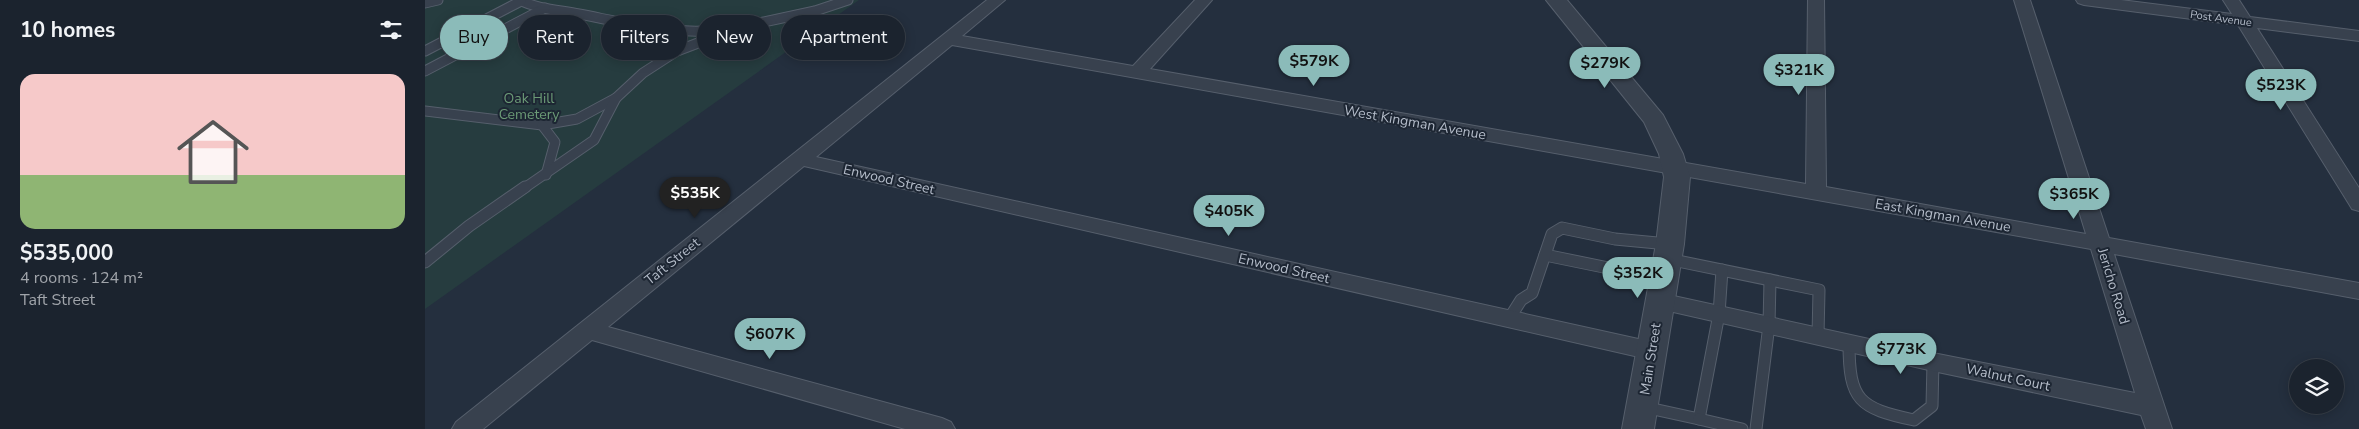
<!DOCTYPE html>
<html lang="en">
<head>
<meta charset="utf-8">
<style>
  :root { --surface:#1b232e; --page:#242b36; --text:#f1f3f6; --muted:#a0a4aa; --line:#39404a; --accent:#8bbbb9 }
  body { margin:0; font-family:"Nunito Sans",sans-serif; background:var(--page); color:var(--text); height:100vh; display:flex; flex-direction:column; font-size:19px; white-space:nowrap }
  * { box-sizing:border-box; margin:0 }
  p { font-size:16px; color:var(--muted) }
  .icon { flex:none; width:28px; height:28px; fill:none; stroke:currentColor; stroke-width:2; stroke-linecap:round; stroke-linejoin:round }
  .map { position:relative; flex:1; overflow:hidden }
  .side { display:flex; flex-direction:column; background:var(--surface); width:425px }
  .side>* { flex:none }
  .guide { position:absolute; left:15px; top:15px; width:475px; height:45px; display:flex; gap:10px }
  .tools { position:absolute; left:1864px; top:359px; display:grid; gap:10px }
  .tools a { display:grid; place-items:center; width:55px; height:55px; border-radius:50%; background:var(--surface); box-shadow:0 2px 12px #0003,0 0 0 1px var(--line); font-size:25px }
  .price { position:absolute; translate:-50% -42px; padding:0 11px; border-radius:18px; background:var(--accent); color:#111; font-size:16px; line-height:32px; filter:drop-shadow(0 1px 2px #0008) }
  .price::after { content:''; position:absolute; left:50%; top:30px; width:15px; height:11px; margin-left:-8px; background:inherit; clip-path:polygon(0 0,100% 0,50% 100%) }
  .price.on { background:#222; color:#fff }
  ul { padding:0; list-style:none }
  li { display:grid; align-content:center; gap:10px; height:265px; padding:0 20px }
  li+li { border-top:1px solid var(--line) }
  li span { display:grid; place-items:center; height:155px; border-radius:15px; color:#555 }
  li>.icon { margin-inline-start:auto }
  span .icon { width:90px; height:90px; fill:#fffc; stroke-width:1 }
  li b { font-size:21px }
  h2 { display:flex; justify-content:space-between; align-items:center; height:60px; padding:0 20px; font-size:21px }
  .chip { padding:0 18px; border-radius:22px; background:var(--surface); box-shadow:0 2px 12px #0003,0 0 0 1px var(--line); font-size:18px; line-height:45px }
  .chip.on { background:var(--accent); color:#111 }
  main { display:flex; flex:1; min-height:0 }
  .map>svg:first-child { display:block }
</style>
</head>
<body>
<main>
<section class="side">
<h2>10 homes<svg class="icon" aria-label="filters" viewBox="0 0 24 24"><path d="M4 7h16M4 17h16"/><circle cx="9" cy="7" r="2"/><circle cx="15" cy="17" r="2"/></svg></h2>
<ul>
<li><span style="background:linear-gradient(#f6c9c9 65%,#8fb573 0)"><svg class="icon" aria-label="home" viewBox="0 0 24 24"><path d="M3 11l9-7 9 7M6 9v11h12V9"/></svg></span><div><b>$535,000</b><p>4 rooms · 124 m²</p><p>Taft Street</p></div></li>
</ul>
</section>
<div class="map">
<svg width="1934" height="429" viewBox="0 0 1934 429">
  <rect width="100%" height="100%" fill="#242f3e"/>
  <path fill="#263c3f" d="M0,0H434L0,309Z"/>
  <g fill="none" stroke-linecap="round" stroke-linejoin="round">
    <defs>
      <g id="service-far1">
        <path d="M94,0C113,9 133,10 154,14C201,23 246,35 294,30"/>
        <path d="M0,3L13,0"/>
        <path d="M311,28L390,11L423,0"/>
        <path d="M0,51L96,1"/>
        <path d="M0,71L120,8"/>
        <path d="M0,111L117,125L152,119L191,98"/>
        <path d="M117,125L130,142L121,175"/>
        <path d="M98,189L169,140L191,98L218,73L252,51L315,27"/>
      </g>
      <g id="service">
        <path d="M1120,255L1237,279"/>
        <path d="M1243,259L1394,290L1393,336"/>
        <path d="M0,262L44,226L100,187"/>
        <path d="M1084,319L1096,300L1107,293L1127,234L1137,228L1190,239L1243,244"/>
        <path d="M1424,343C1424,401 1434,408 1489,420L1507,406L1508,362"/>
        <path d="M1219,407L1274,419L1294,314L1297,270"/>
        <path d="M1274,419L1317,429"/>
        <path d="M1331,429L1344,325L1345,280"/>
      </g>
      <g id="minor">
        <path d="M562,0H580L537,36L708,66L770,0H787L725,69L1381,184L1383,0H1399L1401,187L1661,234L1589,0H1605L1684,238L1934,283V299L1689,254L1747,429H1721L1716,415L1508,371L1235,309L1227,307L1223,301L1227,295L1235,293L1508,353L1710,393L1666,249L527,45L391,157L1227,342L1236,345L1239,351L1236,357L1227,360L379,166L183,327L517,418L526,422L530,429H480L167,340L58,429H27L31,422Z"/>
        <path d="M1651,0H1696L1807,14L1798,0H1814L1825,17L1934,31V41L1832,28L1934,188V211L1927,209L1924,204L1813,25L1659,5L1653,3Z"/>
      </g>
      <path id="tertiary" d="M1121,0H1142L1238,115L1258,154L1265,177L1259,244L1229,429H1197L1231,244L1239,177L1234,154L1219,122Z"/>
    </defs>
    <use href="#service-far1" stroke="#565f6c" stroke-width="11"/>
    <use href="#service" stroke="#565f6c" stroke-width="13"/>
    <use href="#minor" stroke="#565f6c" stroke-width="2"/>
    <use href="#tertiary" stroke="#565f6c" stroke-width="2"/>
    <use href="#service-far1" stroke="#38414e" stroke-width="9"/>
    <use href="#service" stroke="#38414e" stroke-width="11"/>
    <use href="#minor" fill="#38414e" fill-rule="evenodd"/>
    <use href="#tertiary" fill="#38414e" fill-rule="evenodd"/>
  </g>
  <g text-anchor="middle" stroke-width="4" stroke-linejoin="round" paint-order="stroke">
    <g font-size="11" fill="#b4bcc9" stroke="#1d2633">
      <text transform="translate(1796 18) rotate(8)" y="4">Post Avenue</text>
    </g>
    <g font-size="14" fill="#6b9a76" stroke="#1d2633">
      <text x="104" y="103">Oak Hill<tspan x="104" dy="16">Cemetery</tspan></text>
    </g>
    <g font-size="14" fill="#b4bcc9" stroke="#1d2633">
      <text transform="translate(990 122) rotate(10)" y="5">West Kingman Avenue</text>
      <text transform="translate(464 179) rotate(13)" y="5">Enwood Street</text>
      <text transform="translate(1518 215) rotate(10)" y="5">East Kingman Avenue</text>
      <text transform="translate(247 261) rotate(-39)" y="5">Taft Street</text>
      <text transform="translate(859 268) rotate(13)" y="5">Enwood Street</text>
      <text transform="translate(1689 286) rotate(73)" y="5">Jericho Road</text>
      <text transform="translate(1225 359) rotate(-81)" y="5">Main Street</text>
      <text transform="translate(1583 377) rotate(12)" y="5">Walnut Court</text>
    </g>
  </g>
</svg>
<div class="tools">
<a><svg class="icon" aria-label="layers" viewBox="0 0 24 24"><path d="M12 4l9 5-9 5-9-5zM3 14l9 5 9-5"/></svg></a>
</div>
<b class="price" style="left:889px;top:87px">$579K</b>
<b class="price" style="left:1180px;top:89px">$279K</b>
<b class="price" style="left:1374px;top:96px">$321K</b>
<b class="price" style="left:1856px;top:111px">$523K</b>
<b class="price on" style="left:270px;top:219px">$535K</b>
<b class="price" style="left:1649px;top:220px">$365K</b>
<b class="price" style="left:804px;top:237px">$405K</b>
<b class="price" style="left:1213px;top:299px">$352K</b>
<b class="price" style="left:345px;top:360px">$607K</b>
<b class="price" style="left:1476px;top:375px">$773K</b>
<div class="guide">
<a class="chip on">Buy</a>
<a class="chip">Rent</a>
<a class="chip">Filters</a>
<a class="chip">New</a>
<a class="chip">Apartment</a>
</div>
</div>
</main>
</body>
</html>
